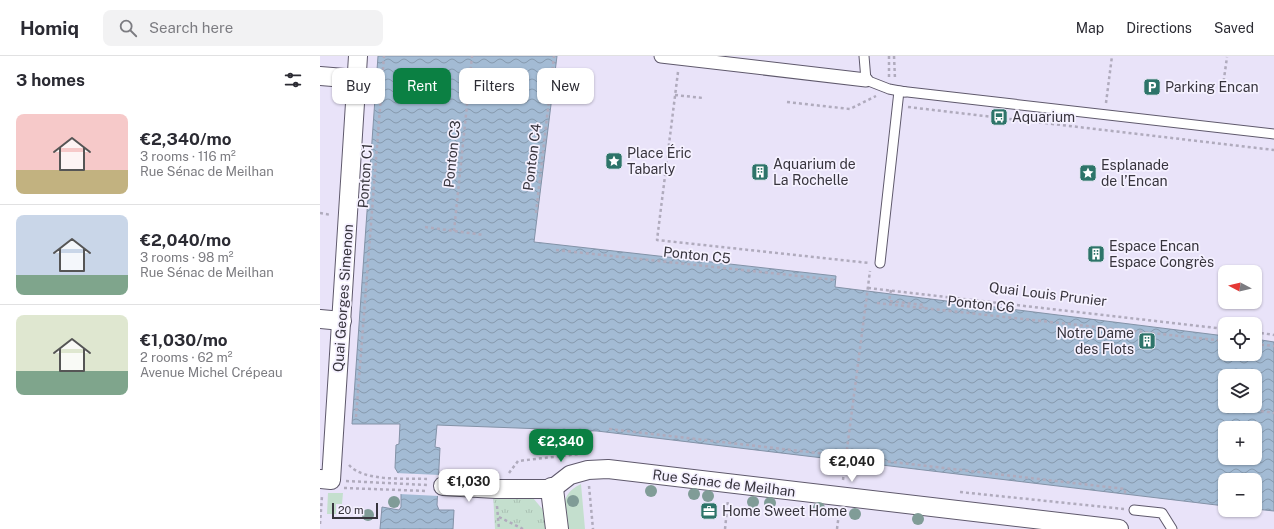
<!DOCTYPE html>
<html lang="en">
<head>
<meta charset="utf-8">
<style>
  :root { --surface:#fff; --page:#f2f2f3; --text:#2b2b33; --muted:#7c7c81; --line:#e1e1e2; --accent:#0b8043 }
  body { margin:0; font-family:"Public Sans",sans-serif; background:var(--page); color:var(--text); height:100vh; display:flex; flex-direction:column; font-size:15px; white-space:nowrap }
  * { box-sizing:border-box; margin:0 }
  p { font-size:13px; color:var(--muted) }
  .icon { flex:none; width:22px; height:22px; fill:none; stroke:currentColor; stroke-width:2; stroke-linecap:round; stroke-linejoin:round }
  .map { position:relative; flex:1; overflow:hidden }
  .side { display:flex; flex-direction:column; background:var(--surface); width:320px }
  .side>* { flex:none }
  .hud { position:absolute; left:12px; top:12px; width:380px; height:36px; display:flex; gap:8px }
  .needle { width:26px; rotate:277deg }
  .controls { position:absolute; left:898px; top:209px; display:grid; gap:8px }
  .controls a { display:grid; place-items:center; width:44px; height:44px; border-radius:8px; background:var(--surface); box-shadow:0 1px 3px #0004; font-size:20px }
  .scale { position:absolute; left:12px; bottom:10px; width:46px; box-sizing:border-box; padding-left:4px; border:2px solid #37343d; border-top:0; font-size:11px; line-height:14px; white-space:nowrap; color:#37343d; -webkit-text-stroke:3px #f5f1ff; paint-order:stroke }
  .price { position:absolute; translate:-50% -34px; padding:0 9px; border-radius:8px; background:#fff; color:#222; font-size:13px; line-height:26px; filter:drop-shadow(0 1px 2px #0008) }
  .price::after { content:''; position:absolute; left:50%; top:24px; width:12px; height:9px; margin-left:-6px; background:inherit; clip-path:polygon(0 0,100% 0,50% 100%) }
  .price.selected { background:var(--accent); color:#fff }
  ul { padding:0; list-style:none }
  li { display:flex; align-items:center; gap:12px; height:100px; padding:0 16px }
  li+li { border-top:1px solid var(--line) }
  li span { display:grid; place-items:center; flex:none; width:112px; height:80px; border-radius:8px; color:#555 }
  li>.icon { margin-inline-start:auto }
  span .icon { width:48px; height:48px; fill:#fffc; stroke-width:1 }
  li b { font-size:17px }
  h2 { display:flex; justify-content:space-between; align-items:center; height:48px; padding:0 16px; font-size:17px }
  .pill { padding:0 14px; border-radius:8px; background:var(--surface); box-shadow:0 1px 3px #0004; font-size:14px; line-height:36px }
  .pill.selected { background:var(--accent); color:#fff }
  header { display:flex; align-items:center; gap:24px; box-sizing:border-box; height:56px; padding:0 20px; background:var(--surface); border-bottom:1px solid var(--line) }
  header strong { font-size:19px }
  nav { display:flex; gap:22px; margin-inline-start:auto; font-size:14px }
  .search { width:280px; height:36px; background:var(--page); display:flex; align-items:center; gap:10px; box-sizing:border-box; padding:0 14px; border-radius:8px; color:var(--muted); font-size:15px }
  main { display:flex; flex:1; min-height:0 }
  .map>svg:first-child { display:block }
</style>
</head>
<body>
<header>
<strong>Homiq</strong>
<div class="search"><svg class="icon" aria-label="search" viewBox="0 0 24 24"><circle cx="10" cy="10" r="6"/><path d="M15 15l6 6"/></svg>Search here</div>
<nav><a>Map</a><a>Directions</a><a>Saved</a></nav>
</header>
<main>
<section class="side">
<h2>3 homes<svg class="icon" aria-label="filters" viewBox="0 0 24 24"><path d="M4 7h16M4 17h16"/><circle cx="9" cy="7" r="2"/><circle cx="15" cy="17" r="2"/></svg></h2>
<ul>
<li><span style="background:linear-gradient(#f6c9c9 70%,#c2b280 0)"><svg class="icon" aria-label="home" viewBox="0 0 24 24"><path d="M3 11l9-7 9 7M6 9v11h12V9"/></svg></span><div><b>€2,340/mo</b><p>3 rooms · 116 m²</p><p>Rue Sénac de Meilhan</p></div></li>
<li><span style="background:linear-gradient(#c9d6e8 75%,#7fa58c 0)"><svg class="icon" aria-label="home" viewBox="0 0 24 24"><path d="M3 11l9-7 9 7M6 9v11h12V9"/></svg></span><div><b>€2,040/mo</b><p>3 rooms · 98 m²</p><p>Rue Sénac de Meilhan</p></div></li>
<li><span style="background:linear-gradient(#dfe7d0 70%,#7fa58c 0)"><svg class="icon" aria-label="home" viewBox="0 0 24 24"><path d="M3 11l9-7 9 7M6 9v11h12V9"/></svg></span><div><b>€1,030/mo</b><p>2 rooms · 62 m²</p><p>Avenue Michel Crépeau</p></div></li>
</ul>
</section>
<div class="map">
<svg width="954" height="473" viewBox="0 0 954 473">
  <defs>
    <pattern id="park-tufts" width="24" height="20" patternUnits="userSpaceOnUse"><rect width="24" height="20" fill="#c4dfce"/><path d="M3 7l-1-3M5 7V3M7 7l1-3M15 17l-1-3M17 17v-4M19 17l1-3" fill="none" stroke="#a9c0b2"/></pattern>
    <pattern id="water-waves" width="16" height="10" patternUnits="userSpaceOnUse"><rect width="16" height="10" fill="#a3bbd4"/><path d="M0 5q4-4 8 0t8 0" fill="none" stroke="#8699ad"/></pattern>
  </defs>
  <rect width="100%" height="100%" fill="#e9e3f9"/>
  <g fill="#c4dfce">
    <path d="M261,428L265,473H246C244,452 239,439 261,428Z"/>
    <path d="M8,437H23L22,448H16V458H7Z"/>
  </g>
  <path fill="url(#park-tufts)" d="M173,437L213,442L224,455L227,473H175Z"/>
  <path fill="url(#water-waves)" stroke="#8392a7" fill-rule="evenodd" d="M58,0H237L214,186L516,220L515,231L905,280V298H935V283L954,286V455L935,453V424H905V450L277,375L117,369L115,391L120,392L117,449L119,454H134L133,473H60L62,451L79,454L81,451V422L75,412L76,389L79,388L80,368H32ZM905,320H935V350H905ZM905,372H935V402H905Z"/>
  <path fill="#e9e3f9" d="M75,417L120,419L119,440L79,438V423Z"/>
  <g fill="none" stroke-linecap="round" stroke-linejoin="round">
    <defs>
      <g id="service">
        <path d="M544,0L546,24L569,33L585,36"/>
        <path d="M560,207L579,35L954,78"/>
        <path d="M814,454L842,457L852,473"/>
      </g>
      <path id="pedestrian" d="M341,0L546,24"/>
      <g id="minor">
        <path d="M0,20L37,23"/>
        <path d="M0,263L22,265"/>
        <path d="M0,423L11,424L38,0"/>
        <path d="M123,430L176,433H232L250,419L268,414L288,413L799,473"/>
      </g>
      <path id="tertiary" d="M232,433L237,473"/>
    </defs>
    <use href="#service" stroke="#5f596c" stroke-width="11"/>
    <use href="#pedestrian" stroke="#5f596c" stroke-width="15"/>
    <use href="#minor" stroke="#5f596c" stroke-width="20"/>
    <use href="#tertiary" stroke="#5f596c" stroke-width="24"/>
    <g stroke="#b0abbd" stroke-width="2.5" stroke-dasharray="3 3" stroke-linecap="butt">
      <path d="M569,0V21"/>
      <path d="M574,0L575,23"/>
      <path d="M358,16L337,184L549,207"/>
      <path d="M902,37L907,1"/>
      <path d="M355,39L383,42"/>
      <path d="M467,46L530,53L556,40"/>
      <path d="M786,47L792,0"/>
      <path d="M588,51L954,94"/>
      <path d="M0,157L11,159"/>
      <path d="M216,157L234,0"/>
      <path d="M105,171L164,179"/>
      <path d="M134,175L152,0"/>
      <path d="M236,194L516,224"/>
      <path d="M548,232L905,273"/>
      <path d="M571,234L569,245L604,249L603,252"/>
      <path d="M557,247L905,285"/>
      <path d="M935,276L954,279"/>
      <path d="M935,288L954,290"/>
      <path d="M935,354L954,357"/>
      <path d="M36,361L64,0"/>
      <path d="M289,373L515,399L514,402"/>
      <path d="M538,402L805,433V438"/>
      <path d="M29,409C44,426 86,422 108,423"/>
      <path d="M189,417L198,405L259,398"/>
      <path d="M523,424L550,215"/>
      <path d="M26,425L107,429"/>
      <path d="M269,430L273,473"/>
      <path d="M24,432L107,435"/>
      <path d="M640,436L804,453"/>
      <path d="M177,450L179,473"/>
      <path d="M179,461L203,473"/>
      <path d="M0,468L2,440"/>
      <path d="M405,473L408,444"/>
      <path d="M517,473L519,457"/>
    </g>
    <use href="#service" stroke="#fff" stroke-width="9"/>
    <use href="#pedestrian" stroke="#fff" stroke-width="13"/>
    <use href="#minor" stroke="#fff" stroke-width="18"/>
    <use href="#tertiary" stroke="#fff" stroke-width="22"/>
  </g>
  <g fill="#809c97">
    <circle cx="331" cy="435" r="6"/>
    <circle cx="374" cy="438" r="6"/>
    <circle cx="388" cy="440" r="6"/>
    <circle cx="253" cy="445" r="6"/>
    <circle cx="74" cy="446" r="6"/>
    <circle cx="433" cy="446" r="6"/>
    <circle cx="450" cy="447" r="6"/>
    <circle cx="499" cy="452" r="6"/>
    <circle cx="535" cy="458" r="6"/>
    <circle cx="48" cy="459" r="6"/>
    <circle cx="598" cy="463" r="6"/>
  </g>
  <defs>
    <symbol id="parking-square" viewBox="-11 -11 22 22"><rect x="-9" y="-9" width="18" height="18" rx="4" fill="#2d7469" stroke="#f5f1ff"/><path d="M-3.5-5.5H1a3.5 3.5 0 0 1 0 7H-1V5.5H-3.5ZM-1-3.4V-.6H.8a1.4 1.4 0 0 0 0-2.8Z" fill="#fff"/></symbol>
    <symbol id="bus-square" viewBox="-11 -11 22 22"><rect x="-9" y="-9" width="18" height="18" rx="4" fill="#2d7469" stroke="#f5f1ff"/><path d="M-5-6H5V4H4V6H2V4H-2V6H-4V4H-5ZM-3.5-4V0h7V-4ZM-3.5 1.2v1.5H-2V1.2ZM2 1.2v1.5H3.5V1.2Z" fill="#fff"/></symbol>
    <symbol id="sight-square" viewBox="-11 -11 22 22"><rect x="-9" y="-9" width="18" height="18" rx="4" fill="#2d7469" stroke="#f5f1ff"/><path d="M0-6L1.8-2.2L6-1.7L2.9 1.2L3.7 5.4L0 3.3L-3.7 5.4L-2.9 1.2L-6-1.7L-1.8-2.2Z" fill="#fff"/></symbol>
    <symbol id="building-square" viewBox="-11 -11 22 22"><rect x="-9" y="-9" width="18" height="18" rx="4" fill="#2d7469" stroke="#f5f1ff"/><path d="M-4-6H4V6H1V3H-1V6H-4ZM-2.5-4.3h1.7v1.8h-1.7ZM.8-4.3h1.7v1.8H.8ZM-2.5-1h1.7V.8h-1.7ZM.8-1h1.7V.8H.8Z" fill="#fff"/></symbol>
    <symbol id="office-square" viewBox="-11 -11 22 22"><rect x="-9" y="-9" width="18" height="18" rx="4" fill="#2d7469" stroke="#f5f1ff"/><path d="M-6-3h4V-5.5h4V-3h4V5H-6ZM-1-4.5V-3h2v-1.5ZM-6 0V1H6V0Z" fill="#fff"/></symbol>
  </defs>
  <g fill-rule="evenodd">
    <use href="#parking-square" x="822" y="21" width="20" height="20"/>
    <use href="#bus-square" x="669" y="51" width="20" height="20"/>
    <use href="#sight-square" x="284" y="95" width="20" height="20"/>
    <use href="#building-square" x="430" y="106" width="20" height="20"/>
    <use href="#sight-square" x="758" y="107" width="20" height="20"/>
    <use href="#building-square" x="766" y="188" width="20" height="20"/>
    <use href="#building-square" x="817" y="275" width="20" height="20"/>
    <use href="#office-square" x="379" y="445" width="20" height="20"/>
  </g>
  <g text-anchor="middle" stroke-width="3.5" stroke-linejoin="round" paint-order="stroke">
    <g font-size="14" fill="#37343d" stroke="#f5f1ff" text-anchor="start">
      <text x="845" y="36">Parking Encan</text>
      <text x="692" y="66">Aquarium</text>
      <text x="307" y="102">Place Éric<tspan x="307" dy="16">Tabarly</tspan></text>
      <text x="453" y="113">Aquarium de<tspan x="453" dy="16">La Rochelle</tspan></text>
      <text x="781" y="114">Esplanade<tspan x="781" dy="16">de l’Encan</tspan></text>
      <text x="789" y="195">Espace Encan<tspan x="789" dy="16">Espace Congrès</tspan></text>
      <text x="814" y="282" text-anchor="end">Notre Dame<tspan x="814" dy="16">des Flots</tspan></text>
      <text x="402" y="460">Home Sweet Home</text>
    </g>
    <g font-size="14" fill="#37343d" stroke="#f5f1ff">
      <text transform="translate(132 98) rotate(-84)" y="5">Ponton C3</text>
      <text transform="translate(212 101) rotate(-83)" y="5">Ponton C4</text>
      <text transform="translate(45 120) rotate(-86)" y="5">Ponton C1</text>
      <text transform="translate(377 199) rotate(6)" y="5">Ponton C5</text>
      <text transform="translate(728 238) rotate(7)" y="5">Quai Louis Prunier</text>
      <text transform="translate(23 242) rotate(-86)" y="5">Quai Georges Simenon</text>
      <text transform="translate(661 248) rotate(6)" y="5">Ponton C6</text>
      <text transform="translate(404 427) rotate(7)" y="5">Rue Sénac de Meilhan</text>
    </g>
  </g>
</svg>
<div class="controls">
<a><svg class="needle" viewBox="-14 -14 28 28"><path d="M0-13l5 13h-10z" fill="#e53935"/><path d="M0 13l5-13h-10z" fill="#7c7c81"/></svg></a>
<a><svg class="icon" aria-label="locate" viewBox="0 0 24 24"><circle cx="12" cy="12" r="6"/><path d="M12 2v4M12 18v4M2 12h4M18 12h4"/></svg></a>
<a><svg class="icon" aria-label="layers" viewBox="0 0 24 24"><path d="M12 4l9 5-9 5-9-5zM3 14l9 5 9-5"/></svg></a>
<a>+</a>
<a>−</a>
</div>
<div class="scale">20 m</div>
<b class="price selected" style="left:241px;top:407px">€2,340</b>
<b class="price" style="left:532px;top:427px">€2,040</b>
<b class="price" style="left:149px;top:447px">€1,030</b>
<div class="hud">
<a class="pill">Buy</a>
<a class="pill selected">Rent</a>
<a class="pill">Filters</a>
<a class="pill">New</a>
</div>
</div>
</main>
</body>
</html>
